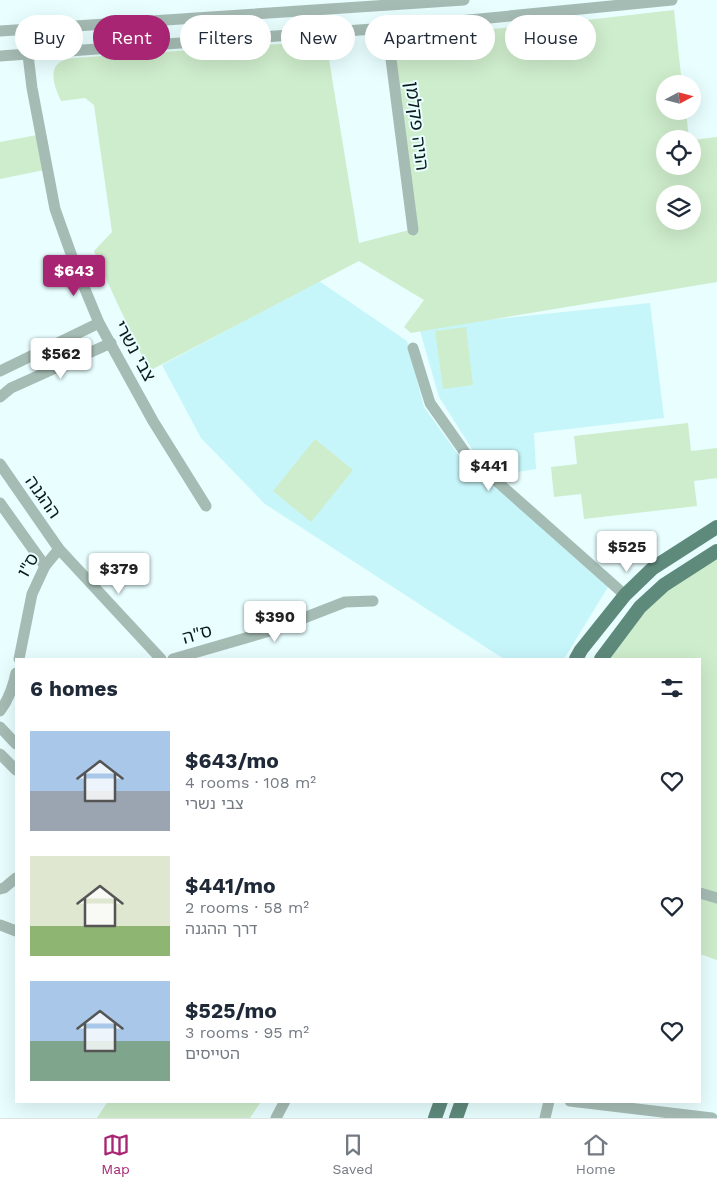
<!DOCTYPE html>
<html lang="en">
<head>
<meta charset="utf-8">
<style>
  :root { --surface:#fff; --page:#f6f6f7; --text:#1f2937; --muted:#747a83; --line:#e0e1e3; --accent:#a72572 }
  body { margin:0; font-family:"Work Sans","Noto Sans Hebrew",sans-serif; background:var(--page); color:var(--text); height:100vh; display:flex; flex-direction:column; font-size:19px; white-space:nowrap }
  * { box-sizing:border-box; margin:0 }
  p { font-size:16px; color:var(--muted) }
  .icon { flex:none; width:28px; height:28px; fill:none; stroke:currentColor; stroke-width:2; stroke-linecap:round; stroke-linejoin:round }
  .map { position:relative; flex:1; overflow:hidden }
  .panel { position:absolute; left:15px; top:658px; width:686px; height:445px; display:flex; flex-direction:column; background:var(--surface); border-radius:0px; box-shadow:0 5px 20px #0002 }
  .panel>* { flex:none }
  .hud { position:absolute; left:15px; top:15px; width:688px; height:45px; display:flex; gap:10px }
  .needle { width:32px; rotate:83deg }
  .buttons { position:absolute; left:656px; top:75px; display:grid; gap:10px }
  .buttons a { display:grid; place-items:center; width:45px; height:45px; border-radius:50%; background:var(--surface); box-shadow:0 5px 20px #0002; font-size:25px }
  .price { position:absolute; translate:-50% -42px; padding:0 11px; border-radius:5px; background:#fff; color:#222; font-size:16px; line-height:32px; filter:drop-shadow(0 1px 2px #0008) }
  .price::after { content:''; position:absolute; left:50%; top:30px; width:15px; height:11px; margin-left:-8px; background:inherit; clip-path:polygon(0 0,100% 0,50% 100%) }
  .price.selected { background:var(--accent); color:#fff }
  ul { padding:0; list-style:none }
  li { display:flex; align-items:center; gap:15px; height:125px; padding:0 15px }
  li span { display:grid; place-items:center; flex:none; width:140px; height:100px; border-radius:0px; color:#555 }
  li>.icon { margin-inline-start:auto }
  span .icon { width:60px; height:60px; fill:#fffc; stroke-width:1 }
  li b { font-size:21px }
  h2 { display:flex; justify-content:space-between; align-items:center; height:60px; padding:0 15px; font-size:21px }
  .chip { padding:0 18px; border-radius:22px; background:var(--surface); box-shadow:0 5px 20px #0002; font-size:18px; line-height:45px }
  .chip.selected { background:var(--accent); color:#fff }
  .dock { display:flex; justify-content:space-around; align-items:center; height:70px; border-top:1px solid var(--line); background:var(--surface); font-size:14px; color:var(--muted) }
  .dock a { display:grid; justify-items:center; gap:2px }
  .dock .selected { color:var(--accent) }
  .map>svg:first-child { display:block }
</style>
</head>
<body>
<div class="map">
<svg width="717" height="1118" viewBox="0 0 717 1118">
  <rect width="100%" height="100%" fill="#e8feff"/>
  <g fill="#c7f6fa">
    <path d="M319,281L407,341L424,407L460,457L611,582L564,659H504L265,504L201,438L162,365Z"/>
    <path d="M650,303L664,418L534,433L536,469L498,475L472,449L439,397L419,327Z"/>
  </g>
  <g fill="#ceedcc" fill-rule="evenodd">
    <path d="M674,10L682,84H665V111H686L689,139H665V166H692L693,140L717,137V282L411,333L404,327L424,300L359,261L149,371L107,281L94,251L112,232L94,105L85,98L61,101C52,82 46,61 73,58L326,41L359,243L413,229L388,37L543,25ZM665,194H692V221H665Z"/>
    <path d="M37,135L44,170L0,179V142Z"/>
    <path d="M466,327L473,385L443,389L435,331Z"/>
    <path d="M688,423L691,451L717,448V478L694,481L697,506L584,519L581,494L554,497L551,467L577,464L574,436Z"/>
    <path d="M315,439L353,470L311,522L273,491Z"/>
    <path d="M717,555V960L700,954V659H606L664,589Z"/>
    <path d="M108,1101H257L260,1103L250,1118H97Z"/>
  </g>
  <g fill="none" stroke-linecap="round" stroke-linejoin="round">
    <g stroke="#a5bcb4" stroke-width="11">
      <path d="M387,28L413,230"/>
      <path d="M0,31L464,0"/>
      <path d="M28,55L32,88L55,209L75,265L99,323L153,421L206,506"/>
      <path d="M0,56L387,28L672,0"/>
      <path d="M413,348L430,403L466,454L625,595"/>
      <path d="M0,371L99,323"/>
      <path d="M0,397L11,388L111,343"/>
      <path d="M0,464L59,549L161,659"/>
      <path d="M0,503L45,566"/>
      <path d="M19,659L32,594L45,566L59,549"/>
      <path d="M173,659L273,630L345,602L373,601"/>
      <path d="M0,711C9,699 13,687 16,673"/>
      <path d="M0,727L16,744"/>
      <path d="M0,754L16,770"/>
      <path d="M0,889L4,888L16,878"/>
      <path d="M700,893L717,898"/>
      <path d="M0,925L16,931"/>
      <path d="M570,1101L712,1118"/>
      <path d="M276,1118L285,1101"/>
      <path d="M545,1118L549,1101"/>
    </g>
    <g stroke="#5e8a7c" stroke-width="14">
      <path d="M576,659L581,650L625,595L653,568L717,527"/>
      <path d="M601,659L640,607L664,585L717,551"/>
      <path d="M435,1118L441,1101"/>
      <path d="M456,1118L462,1101"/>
    </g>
  </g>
  <g text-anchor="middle" stroke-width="4" stroke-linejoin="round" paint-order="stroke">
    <g font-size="18" fill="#0d1a1b" stroke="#e8feff">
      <text transform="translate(417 126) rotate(83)" y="6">הניה פקלמן</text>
      <text transform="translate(135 351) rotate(61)" y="6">צבי נשרי</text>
      <text transform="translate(43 497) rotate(55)" y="6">ההגנה</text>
      <text transform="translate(28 565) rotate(-61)" y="6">ס"ו</text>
      <text transform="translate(197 634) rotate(-16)" y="6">ס"ה</text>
    </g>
  </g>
</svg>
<div class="buttons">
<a><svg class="needle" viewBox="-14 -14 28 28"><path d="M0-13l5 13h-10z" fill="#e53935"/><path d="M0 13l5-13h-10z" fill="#747a83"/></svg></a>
<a><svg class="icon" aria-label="locate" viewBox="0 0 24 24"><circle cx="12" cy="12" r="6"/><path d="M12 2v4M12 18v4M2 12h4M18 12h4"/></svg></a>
<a><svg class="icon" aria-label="layers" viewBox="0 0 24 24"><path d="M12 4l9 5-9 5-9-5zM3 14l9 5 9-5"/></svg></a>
</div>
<b class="price selected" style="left:74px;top:297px">$643</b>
<b class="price" style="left:61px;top:380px">$562</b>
<b class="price" style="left:489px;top:492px">$441</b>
<b class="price" style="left:627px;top:573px">$525</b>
<b class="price" style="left:119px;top:595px">$379</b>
<b class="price" style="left:275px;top:643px">$390</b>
<div class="hud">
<a class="chip">Buy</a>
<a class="chip selected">Rent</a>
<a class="chip">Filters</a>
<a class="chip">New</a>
<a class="chip">Apartment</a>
<a class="chip">House</a>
</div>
<section class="panel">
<h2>6 homes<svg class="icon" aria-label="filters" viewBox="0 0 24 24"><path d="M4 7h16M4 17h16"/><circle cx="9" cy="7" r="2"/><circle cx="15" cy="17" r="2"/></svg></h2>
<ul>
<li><span style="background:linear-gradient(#a9c7e8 60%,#9aa5b1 0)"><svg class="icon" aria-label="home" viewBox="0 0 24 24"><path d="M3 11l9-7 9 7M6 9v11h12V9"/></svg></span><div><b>$643/mo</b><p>4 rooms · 108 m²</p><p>צבי נשרי</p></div><svg class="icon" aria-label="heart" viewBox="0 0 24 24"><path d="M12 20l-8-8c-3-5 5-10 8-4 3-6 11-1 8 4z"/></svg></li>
<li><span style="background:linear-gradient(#dfe7d0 70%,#8fb573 0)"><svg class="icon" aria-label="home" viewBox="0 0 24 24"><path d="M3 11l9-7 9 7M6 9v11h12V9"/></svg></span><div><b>$441/mo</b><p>2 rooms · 58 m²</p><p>דרך ההגנה</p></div><svg class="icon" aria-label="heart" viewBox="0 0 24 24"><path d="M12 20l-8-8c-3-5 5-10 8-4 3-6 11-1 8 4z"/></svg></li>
<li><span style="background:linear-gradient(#a9c7e8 60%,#7fa58c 0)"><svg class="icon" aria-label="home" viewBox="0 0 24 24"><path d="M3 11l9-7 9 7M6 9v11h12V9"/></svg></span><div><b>$525/mo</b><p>3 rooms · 95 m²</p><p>הטייסים</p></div><svg class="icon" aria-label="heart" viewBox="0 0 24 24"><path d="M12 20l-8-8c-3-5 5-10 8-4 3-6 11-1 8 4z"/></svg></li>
</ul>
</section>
</div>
<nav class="dock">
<a class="selected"><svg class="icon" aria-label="map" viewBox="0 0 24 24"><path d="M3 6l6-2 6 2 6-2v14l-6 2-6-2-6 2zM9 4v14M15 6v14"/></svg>Map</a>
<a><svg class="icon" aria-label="saved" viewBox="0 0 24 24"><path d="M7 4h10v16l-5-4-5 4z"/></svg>Saved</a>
<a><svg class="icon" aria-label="home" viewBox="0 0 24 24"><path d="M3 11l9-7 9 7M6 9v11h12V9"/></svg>Home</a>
</nav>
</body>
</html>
